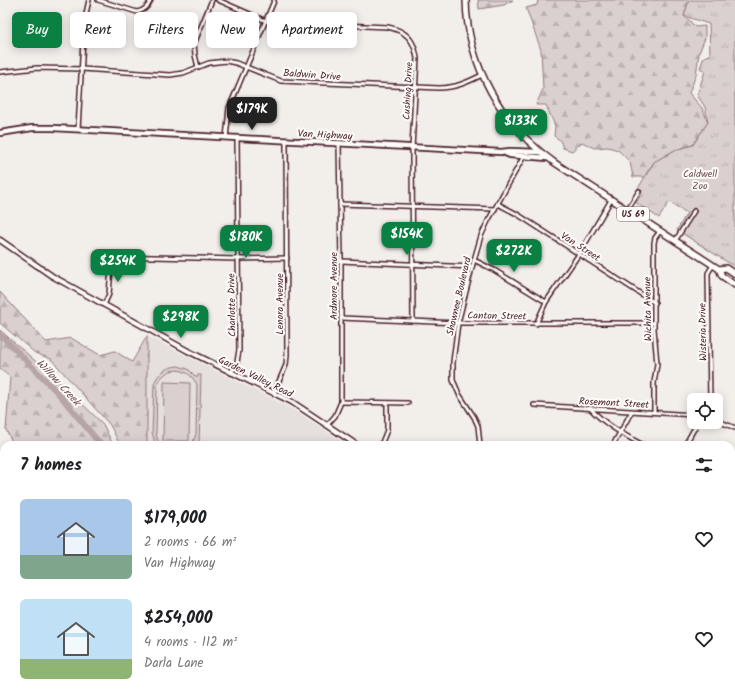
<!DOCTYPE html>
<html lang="en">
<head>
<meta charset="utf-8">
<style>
  :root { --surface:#fff; --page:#f2f2f2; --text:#202124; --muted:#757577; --accent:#0b8043 }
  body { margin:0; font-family:Kalam,sans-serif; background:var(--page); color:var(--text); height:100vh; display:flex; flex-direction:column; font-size:15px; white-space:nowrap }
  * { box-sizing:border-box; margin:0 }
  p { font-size:13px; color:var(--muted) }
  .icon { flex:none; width:22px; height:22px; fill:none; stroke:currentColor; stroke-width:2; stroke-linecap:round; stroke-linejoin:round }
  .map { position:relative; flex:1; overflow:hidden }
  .drawer { position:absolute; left:0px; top:441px; width:735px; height:256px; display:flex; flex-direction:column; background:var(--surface); border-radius:12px 12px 0 0; box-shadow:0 2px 10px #0003 }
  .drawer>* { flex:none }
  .top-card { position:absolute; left:12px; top:12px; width:400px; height:36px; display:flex; gap:8px }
  .controls { position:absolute; left:687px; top:393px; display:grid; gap:8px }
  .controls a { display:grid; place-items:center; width:36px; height:36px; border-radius:6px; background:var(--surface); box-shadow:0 2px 10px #0003; font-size:20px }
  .price { position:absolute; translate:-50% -34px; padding:0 9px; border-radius:8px; background:var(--accent); color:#fff; font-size:13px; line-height:26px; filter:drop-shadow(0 1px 2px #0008) }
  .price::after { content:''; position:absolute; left:50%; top:24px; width:12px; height:9px; margin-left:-6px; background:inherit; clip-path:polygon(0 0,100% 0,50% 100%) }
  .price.active { background:#222; color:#fff }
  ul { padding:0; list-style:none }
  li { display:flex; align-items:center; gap:12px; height:100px; padding:0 20px }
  li span { display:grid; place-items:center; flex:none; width:112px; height:80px; border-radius:6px; color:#555 }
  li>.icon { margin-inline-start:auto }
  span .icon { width:48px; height:48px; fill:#fffc; stroke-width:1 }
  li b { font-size:17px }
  h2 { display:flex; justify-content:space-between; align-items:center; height:48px; padding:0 20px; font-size:17px }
  .chip { padding:0 14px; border-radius:6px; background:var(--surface); box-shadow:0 2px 10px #0003; font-size:14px; line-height:36px }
  .chip.active { background:var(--accent); color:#fff }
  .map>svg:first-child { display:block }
</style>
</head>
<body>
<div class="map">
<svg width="735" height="697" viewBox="0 0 735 697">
  <defs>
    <pattern id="grass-dots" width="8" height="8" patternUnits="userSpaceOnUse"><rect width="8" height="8" fill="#d9d0cf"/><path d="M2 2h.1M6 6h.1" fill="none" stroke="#bcb2b2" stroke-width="1.8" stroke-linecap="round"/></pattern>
    <pattern id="forest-firs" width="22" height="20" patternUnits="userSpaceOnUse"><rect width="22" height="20" fill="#d9d0cf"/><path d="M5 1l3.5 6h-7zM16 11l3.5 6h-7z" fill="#bcb2b2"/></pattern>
    <pattern id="wetland-marsh" width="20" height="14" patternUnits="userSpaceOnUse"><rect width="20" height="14" fill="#d9d0cf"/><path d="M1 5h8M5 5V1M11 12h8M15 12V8" fill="none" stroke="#bcb2b2"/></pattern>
    <pattern id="park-tufts" width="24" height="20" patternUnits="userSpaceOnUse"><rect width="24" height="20" fill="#d9d0cf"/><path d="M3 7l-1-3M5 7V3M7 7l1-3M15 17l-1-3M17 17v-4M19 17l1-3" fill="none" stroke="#bcb2b2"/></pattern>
  </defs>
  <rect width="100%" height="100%" fill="#f2efeb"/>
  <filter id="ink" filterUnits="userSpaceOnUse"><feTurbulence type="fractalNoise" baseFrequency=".025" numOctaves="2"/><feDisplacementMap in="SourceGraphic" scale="8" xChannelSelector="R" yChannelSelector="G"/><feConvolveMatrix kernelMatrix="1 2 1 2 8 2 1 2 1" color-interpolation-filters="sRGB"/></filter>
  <g filter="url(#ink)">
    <path fill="#e5dfdd" d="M147,336L294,410L347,445H147Z"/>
    <g fill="url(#grass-dots)" stroke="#92787d">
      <path d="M57,693H118V697H58Z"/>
      <path d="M439,693H596V697H438Z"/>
    </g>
    <g fill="url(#forest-firs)" stroke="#92787d">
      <path d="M478,0H513L504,5L479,9Z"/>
      <path d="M538,0H689L684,16L690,21L695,27L705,26V38L699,53L696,75L689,93L702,108L708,122L693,145L675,150L654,162L644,177H633L630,162L618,150L608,147L594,148L582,142L572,151L563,148L560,140L554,136L555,126L546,105H536L543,89L541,50L526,8L537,5Z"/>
      <path d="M0,292L46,342L71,338L100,355L115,351L132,362L147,336V445H120L110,425L51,359L35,353L0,323Z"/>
      <path d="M0,330L67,389L103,424L113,445H14L6,430L10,377L0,369Z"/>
      <path d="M0,575H4V693H57L58,697H0Z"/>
      <path d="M118,693H293L295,697H118Z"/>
    </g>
    <path fill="url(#wetland-marsh)" stroke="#92787d" d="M308,693H412V697H310Z"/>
    <path fill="url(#park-tufts)" stroke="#92787d" d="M689,0H735V267L677,230L687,213L669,202L659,218L636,203L642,193L637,190L654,162L675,150L693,145L708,122L705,107L697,95L705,71L700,68L704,57L710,55L709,24L684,16Z"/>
    <g fill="#d9d0cf" stroke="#92787d">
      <path d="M178,366L188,369L197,378L198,375H201L199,445H192L196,434L197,385C188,365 164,365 157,386L156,433L157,438L160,445H156L152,433L154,384C158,373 166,367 178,366Z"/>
      <path d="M164,382L190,383L189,441H163Z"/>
    </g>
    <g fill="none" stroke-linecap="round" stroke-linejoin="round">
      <g stroke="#8b6f75" stroke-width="1">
        <path d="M176,693L177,697"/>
        <path d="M301,693L303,697"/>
      </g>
      <path stroke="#b7a5a6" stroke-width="6" d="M0,334L59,394L101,445"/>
      <defs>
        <g id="minor">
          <path d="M98,0L137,12C144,11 148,7 151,0"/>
          <path d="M218,0L266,21L271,22L388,27C406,31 414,39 417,58L412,148L413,321"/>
          <path d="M198,67L195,55L194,44L212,0"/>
          <path d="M0,72L37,68L82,69L170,75L183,73L209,63L226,61L236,63L281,81L439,88C455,88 468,82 482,75"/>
          <path d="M78,129L84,23L89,0"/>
          <path d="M226,138L229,108L274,1"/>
          <path d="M340,204L495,209"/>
          <path d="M498,204L517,214L655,303"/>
          <path d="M627,210L639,191"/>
          <path d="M675,241L694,211"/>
          <path d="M474,260L494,270L546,302"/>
          <path d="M341,261L472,267"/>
          <path d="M104,305L109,294L112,256L238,259L287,258"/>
          <path d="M341,318L458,323H654"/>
          <path d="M536,324L546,302L579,254L611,200"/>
          <path d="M231,373L237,362L239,350L237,138"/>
          <path d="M274,393L286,365L287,355L286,141"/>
          <path d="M710,400L708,277V273L713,265"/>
          <path d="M341,402L408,403"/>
          <path d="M534,405L694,415"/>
          <path d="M590,408C604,424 624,435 643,445"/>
          <path d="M654,412V383L657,364L654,329V243L655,238L660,231"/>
          <path d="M716,420L735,428"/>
          <path d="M327,425L335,416L341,402V261L339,144"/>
          <path d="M381,445L387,430V403"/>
          <path d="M480,445L478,426L474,417L459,394L453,380V362L458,323L474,260L481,236L488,221L524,156"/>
          <path d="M613,445L632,411"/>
          <path d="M685,445L698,422"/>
          <path d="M731,496L735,498"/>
          <path d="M731,568L735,570"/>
          <path d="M731,636L735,633"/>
          <path d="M629,693V697"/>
          <path d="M693,697V693"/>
        </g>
        <g id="tertiary">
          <path d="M0,240L52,276L188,351L292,402L357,445"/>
          <path d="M731,533L735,531"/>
          <path d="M731,679L735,681"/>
        </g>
        <g id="secondary">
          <path d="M0,133L32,128H53L501,152L510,151L540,152"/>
          <path d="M505,153L510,155L547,158"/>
        </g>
        <g id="primary">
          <path d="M466,0C467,65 502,126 555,163L719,269L722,276L735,285"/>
          <path d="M719,269L726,268L735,274"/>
        </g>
      </defs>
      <use href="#minor" stroke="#4a1f2b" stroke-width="6"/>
      <use href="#tertiary" stroke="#4a1f2b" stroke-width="7"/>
      <use href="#secondary" stroke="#4a1f2b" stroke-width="8"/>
      <use href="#primary" stroke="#4a1f2b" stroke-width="8"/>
      <use href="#minor" stroke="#fdfcf7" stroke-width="3"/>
      <use href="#tertiary" stroke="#fdfcf7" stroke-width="4"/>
      <use href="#secondary" stroke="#fdfcf7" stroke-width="4.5"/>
      <use href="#primary" stroke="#fdfcf7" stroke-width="5"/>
    </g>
  </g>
  <g text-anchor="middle" stroke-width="4" stroke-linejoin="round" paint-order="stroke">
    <rect fill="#fdfcf7" stroke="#806168" stroke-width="1" x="617" y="207" width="32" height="14" rx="3"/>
    <g font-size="9" font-weight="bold" fill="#4a1f2b">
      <text x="633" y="217">US 69</text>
    </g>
    <g font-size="10" fill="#4a1f2b" stroke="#fdfcf7">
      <text transform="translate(312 74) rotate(4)" y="4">Baldwin Drive</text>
      <text transform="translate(407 91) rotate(-87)" y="4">Cushing Drive</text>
      <text transform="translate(325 134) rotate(3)" y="4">Van Highway</text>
      <text transform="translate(581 246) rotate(33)" y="4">Van Street</text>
      <text transform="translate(333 286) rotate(-90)" y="4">Ardmore Avenue</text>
      <text transform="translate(458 296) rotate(-77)" y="4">Shawnee Boulevard</text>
      <text transform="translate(279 304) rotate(-90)" y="4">Lenora Avenue</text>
      <text transform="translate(231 305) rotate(-91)" y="4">Charlotte Drive</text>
      <text transform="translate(647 309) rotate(-91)" y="4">Wichita Avenue</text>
      <text transform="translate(497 315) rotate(1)" y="4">Canton Street</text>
      <text transform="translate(702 332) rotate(-91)" y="4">Wisteria Drive</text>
      <text transform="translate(256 376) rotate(26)" y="4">Garden Valley Road</text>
      <text transform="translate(614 402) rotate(3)" y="4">Rosemont Street</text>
    </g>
    <g font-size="10" fill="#6e4b54" stroke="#fdfcf7">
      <text x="700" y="177">Caldwell<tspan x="700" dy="12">Zoo</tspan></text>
    </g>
    <g font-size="11" font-style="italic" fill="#704e56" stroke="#fdfcf7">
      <text transform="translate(59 382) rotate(47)" y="4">Willow Creek</text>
    </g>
  </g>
</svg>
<div class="controls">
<a><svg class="icon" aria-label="locate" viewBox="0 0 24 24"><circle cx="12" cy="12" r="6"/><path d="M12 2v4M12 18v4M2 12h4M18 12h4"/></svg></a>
</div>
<b class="price active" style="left:252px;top:131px">$179K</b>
<b class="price" style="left:521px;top:143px">$133K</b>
<b class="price" style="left:407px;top:256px">$154K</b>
<b class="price" style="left:246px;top:259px">$180K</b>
<b class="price" style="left:514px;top:273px">$272K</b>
<b class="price" style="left:118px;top:283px">$254K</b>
<b class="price" style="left:181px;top:339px">$298K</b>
<div class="top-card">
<a class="chip active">Buy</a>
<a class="chip">Rent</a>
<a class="chip">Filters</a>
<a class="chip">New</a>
<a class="chip">Apartment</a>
</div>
<section class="drawer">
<h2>7 homes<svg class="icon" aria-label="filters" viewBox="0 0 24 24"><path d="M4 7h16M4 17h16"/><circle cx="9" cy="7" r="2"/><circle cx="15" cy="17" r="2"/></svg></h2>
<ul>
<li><span style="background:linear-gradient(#a9c7e8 70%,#7fa58c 0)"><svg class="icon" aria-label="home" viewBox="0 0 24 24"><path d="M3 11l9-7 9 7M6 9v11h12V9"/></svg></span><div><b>$179,000</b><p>2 rooms · 66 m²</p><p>Van Highway</p></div><svg class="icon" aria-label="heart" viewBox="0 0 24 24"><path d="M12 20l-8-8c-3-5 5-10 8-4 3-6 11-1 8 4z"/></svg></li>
<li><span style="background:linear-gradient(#bfe0f5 75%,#8fb573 0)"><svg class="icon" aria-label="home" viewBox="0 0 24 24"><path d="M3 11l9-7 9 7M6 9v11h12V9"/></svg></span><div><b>$254,000</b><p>4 rooms · 112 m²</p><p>Darla Lane</p></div><svg class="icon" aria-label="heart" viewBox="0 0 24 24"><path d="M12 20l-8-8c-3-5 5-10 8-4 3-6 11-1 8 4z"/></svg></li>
</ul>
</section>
</div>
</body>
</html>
